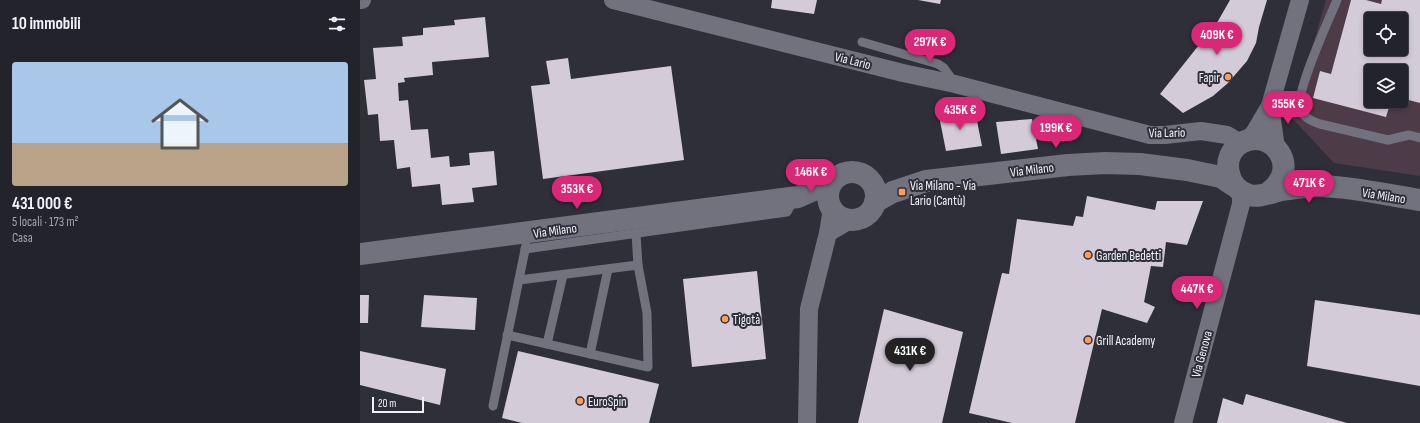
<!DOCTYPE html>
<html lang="it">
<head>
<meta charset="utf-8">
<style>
  :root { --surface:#23232c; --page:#2f2f38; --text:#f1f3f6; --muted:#a3a4a9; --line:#404048; --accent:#db2777 }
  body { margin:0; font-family:"Sofia Sans Condensed",sans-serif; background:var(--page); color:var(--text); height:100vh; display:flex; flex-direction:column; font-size:15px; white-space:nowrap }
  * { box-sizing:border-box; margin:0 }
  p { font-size:13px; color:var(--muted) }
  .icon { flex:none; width:22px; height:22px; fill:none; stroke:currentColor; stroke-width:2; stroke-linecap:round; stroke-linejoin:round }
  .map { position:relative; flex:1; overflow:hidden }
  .details { display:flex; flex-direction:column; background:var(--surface); width:360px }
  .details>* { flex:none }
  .buttons { position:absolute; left:1004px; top:12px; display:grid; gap:8px }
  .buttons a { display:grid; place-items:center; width:44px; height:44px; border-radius:4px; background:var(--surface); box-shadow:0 2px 6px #0003,0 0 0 1px var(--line); font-size:20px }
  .scale { position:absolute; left:12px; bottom:10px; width:52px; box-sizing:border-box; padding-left:4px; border:2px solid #f1f1f8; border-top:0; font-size:11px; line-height:14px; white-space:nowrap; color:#f1f1f8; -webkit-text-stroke:3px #2f2f3a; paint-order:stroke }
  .price { position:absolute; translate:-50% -34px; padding:0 9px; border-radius:14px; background:var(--accent); color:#fff; font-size:13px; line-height:26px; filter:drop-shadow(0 1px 2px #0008) }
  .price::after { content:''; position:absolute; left:50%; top:24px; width:12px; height:9px; margin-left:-6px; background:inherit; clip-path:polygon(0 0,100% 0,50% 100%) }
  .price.current { background:#222; color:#fff }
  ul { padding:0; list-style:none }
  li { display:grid; align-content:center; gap:8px; height:212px; padding:0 12px }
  li span { display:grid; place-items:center; height:124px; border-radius:4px; color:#555 }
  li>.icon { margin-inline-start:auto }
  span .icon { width:72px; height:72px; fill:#fffc; stroke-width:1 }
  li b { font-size:17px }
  h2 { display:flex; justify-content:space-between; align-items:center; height:48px; padding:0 12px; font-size:17px }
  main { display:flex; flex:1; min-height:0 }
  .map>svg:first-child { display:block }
</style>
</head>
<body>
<main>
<section class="details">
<h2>10 immobili<svg class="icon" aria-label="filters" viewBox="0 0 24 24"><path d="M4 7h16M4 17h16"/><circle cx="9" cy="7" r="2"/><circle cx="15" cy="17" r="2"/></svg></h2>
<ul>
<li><span style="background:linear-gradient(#a9c7e8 65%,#b9a48a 0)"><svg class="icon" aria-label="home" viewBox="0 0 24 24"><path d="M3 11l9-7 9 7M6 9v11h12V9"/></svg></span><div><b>431 000 €</b><p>5 locali · 173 m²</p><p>Casa</p></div></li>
</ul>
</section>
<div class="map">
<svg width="1060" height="423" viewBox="0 0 1060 423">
  <rect width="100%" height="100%" fill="#2f2f3a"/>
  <path fill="#4d3b48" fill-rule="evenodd" d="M966,0H1060V176L974,163L932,118ZM1011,19H1041V49H1011ZM1011,71H1041V101H1011Z"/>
  <g fill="#d3cbd8" fill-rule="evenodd">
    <path d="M412,0H457L454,14L411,8Z"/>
    <path d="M558,0H581L580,4Z"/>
    <path d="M870,0H907L899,27L896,43L887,61L868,83L853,96L823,113L800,94L858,21Z"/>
    <path d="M991,0H1006L1021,4L1022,0H1060V103L1041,98V71H1011V101H1031L1026,117L953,98L960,71L971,74ZM1011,19H1041V49H1011Z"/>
    <path d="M125,17L129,57L72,62L73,75L44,78L45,82L38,83L39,101L48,100L51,130L68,129L71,158L89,156L90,167L110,165L109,153L134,151L137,185L112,188L114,202L82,205L80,184L52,187L50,167L37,169L34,140L20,141L18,114L8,115L4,80L16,79L13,48L43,46L42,37L63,35V28L95,25L94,20Z"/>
    <path d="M208,58L211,79L311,66L324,160L183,179L171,86L190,84L186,61Z"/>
    <path d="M615,111L622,146L586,151L579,116Z"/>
    <path d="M672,119L678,149L641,154L636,122Z"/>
    <path d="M727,196L795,210L797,201H843L827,245L806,242L803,267L791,266L784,302L795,307L787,323L742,309L715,423H652L609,413L642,273L649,274L657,219L713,226L716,216L723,217Z"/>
    <path d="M397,271L406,359L332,367L323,279Z"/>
    <path d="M0,295H9L8,323H0Z"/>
    <path d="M64,295L117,298L115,330L61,327Z"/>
    <path d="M955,300L1060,315V386L947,366Z"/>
    <path d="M524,309L603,332L582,423H498Z"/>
    <path d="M0,351L86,369L80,405L0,385Z"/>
    <path d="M158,351L299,384L289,423H162L142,418Z"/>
    <path d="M886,394L987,423H857L863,398L883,405Z"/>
  </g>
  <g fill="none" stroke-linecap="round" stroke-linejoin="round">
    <g stroke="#72727f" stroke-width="9">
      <path d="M977,0C969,19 936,91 940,107C942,117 951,121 960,124L1028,140L1049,135L1060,138"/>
      <path d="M502,42L578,64L584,68L594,82"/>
      <path d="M276,234L278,265"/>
      <path d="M165,249L427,212L434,199"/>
      <path d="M147,335L288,367L287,313L278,265L159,280"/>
      <path d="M187,344L203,275"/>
      <path d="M230,354L248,269"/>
      <path d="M133,406L166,245"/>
    </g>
    <g stroke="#72727f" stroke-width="18">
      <path d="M0,0H2"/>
      <path d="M253,0L543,73L595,84L790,135H805L841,131L867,135L877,141L883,142"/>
      <path d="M910,106L916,148"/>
      <path d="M887,141L894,133L910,106L940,0"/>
      <path d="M468,233L490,220"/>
      <path d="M447,423L449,309L468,233L472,209"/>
      <path d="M823,423L881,204V192"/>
    </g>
    <g stroke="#72727f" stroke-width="22">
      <circle cx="492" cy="196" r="24"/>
      <path d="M908,193C944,167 910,126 881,143C860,156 866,188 889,195C899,198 912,192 922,190C933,188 944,187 955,186C990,186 1026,195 1060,200"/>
      <path d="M515,202L533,192L566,181L708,165L745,163L780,164L827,170L861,177L873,185"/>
      <path d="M0,254L438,197L472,182"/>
    </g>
  </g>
  <g fill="#fe9b59" stroke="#2f2f3a" stroke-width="1.5">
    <circle cx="868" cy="77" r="4"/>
    <rect x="538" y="188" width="8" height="8" rx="2"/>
    <circle cx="728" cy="255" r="4"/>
    <circle cx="365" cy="319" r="4"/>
    <circle cx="728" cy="340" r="4"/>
    <circle cx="220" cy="401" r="4"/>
  </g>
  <g text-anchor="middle" stroke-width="4" stroke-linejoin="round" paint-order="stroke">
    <g font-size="13" fill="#f1f1f8" stroke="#2f2f3a">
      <text transform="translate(493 60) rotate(14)" y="5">Via Lario</text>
      <text transform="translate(807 132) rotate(-1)" y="5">Via Lario</text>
      <text transform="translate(672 169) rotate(-7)" y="5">Via Milano</text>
      <text transform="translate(1024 195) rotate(9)" y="5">Via Milano</text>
      <text transform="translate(195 230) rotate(-8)" y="5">Via Milano</text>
      <text transform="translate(841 354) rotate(-75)" y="5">Via Genova</text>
    </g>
    <g font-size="13" fill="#f1f1f8" stroke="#2f2f3a" text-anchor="start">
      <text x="860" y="82" text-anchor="end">Fapir</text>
      <text x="550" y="190">Via Milano - Via<tspan x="550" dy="15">Lario (Cantù)</tspan></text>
      <text x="736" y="260">Garden Bedetti</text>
      <text x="373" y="324">Tigotà</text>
      <text x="736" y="345">Grill Academy</text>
      <text x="228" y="406">EuroSpin</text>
    </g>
  </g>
</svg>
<div class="buttons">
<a><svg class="icon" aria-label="locate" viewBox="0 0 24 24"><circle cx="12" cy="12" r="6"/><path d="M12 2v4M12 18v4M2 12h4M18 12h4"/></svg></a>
<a><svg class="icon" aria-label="layers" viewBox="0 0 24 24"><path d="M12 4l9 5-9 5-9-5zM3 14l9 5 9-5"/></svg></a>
</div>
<div class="scale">20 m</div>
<b class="price" style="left:857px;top:56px">409K €</b>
<b class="price" style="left:570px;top:63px">297K €</b>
<b class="price" style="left:928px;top:125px">355K €</b>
<b class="price" style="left:600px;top:131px">435K €</b>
<b class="price" style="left:696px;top:149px">199K €</b>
<b class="price" style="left:451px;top:193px">146K €</b>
<b class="price" style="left:949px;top:204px">471K €</b>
<b class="price" style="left:217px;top:210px">353K €</b>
<b class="price" style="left:837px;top:310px">447K €</b>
<b class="price current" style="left:550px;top:372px">431K €</b>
</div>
</main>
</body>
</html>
